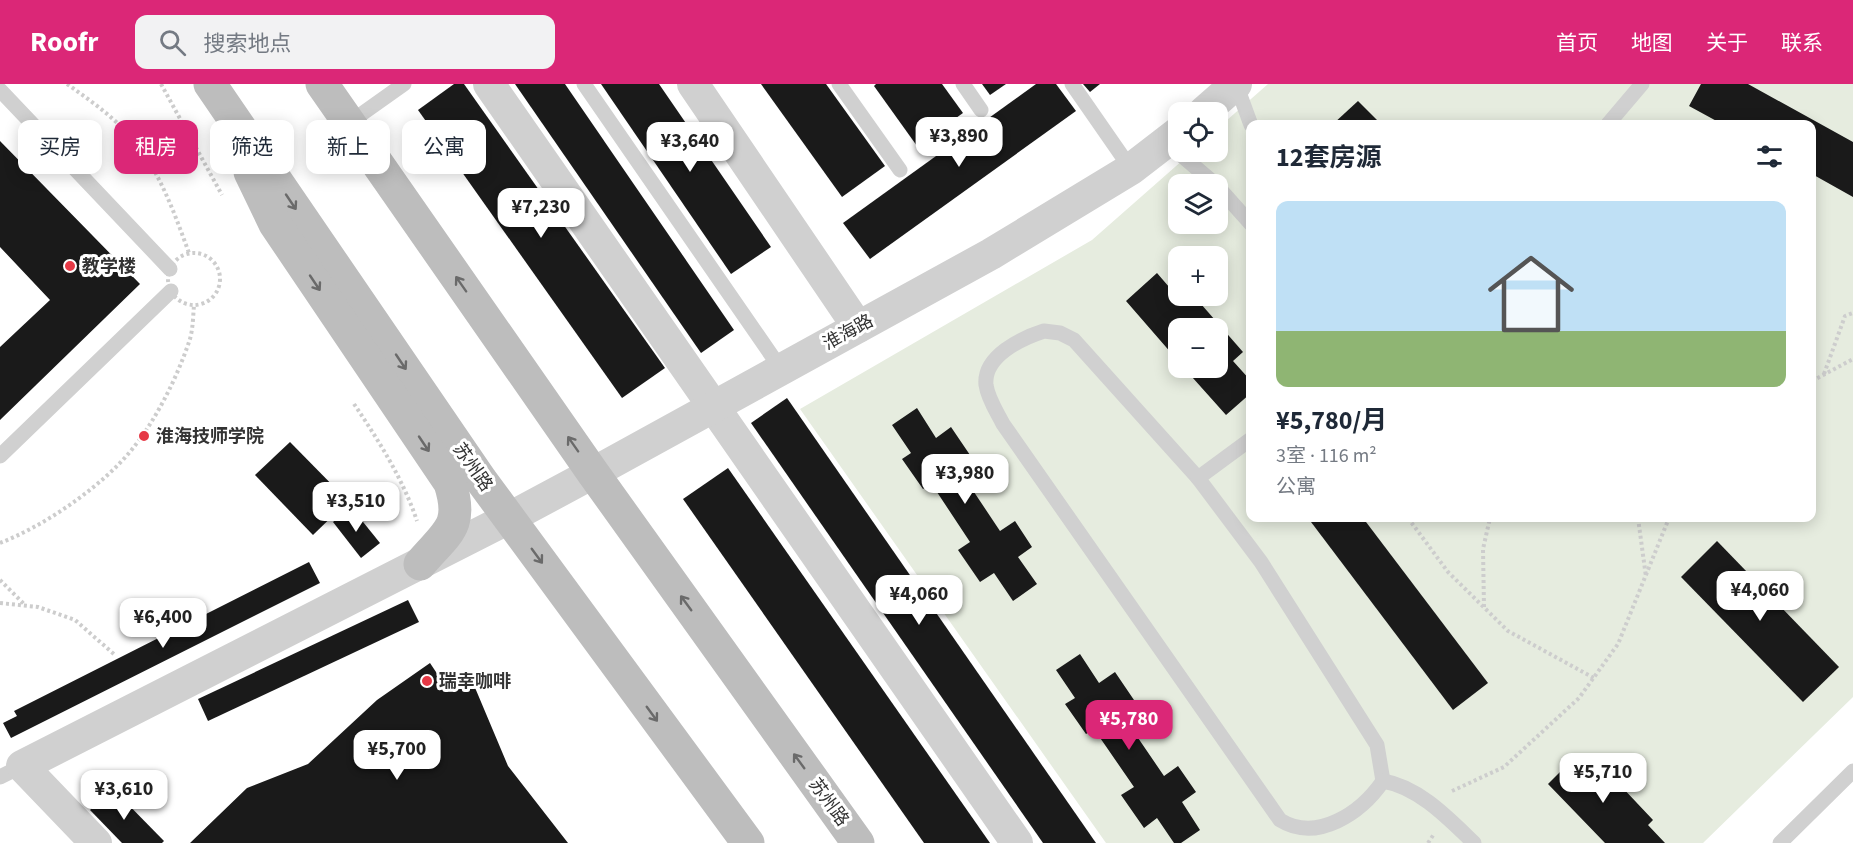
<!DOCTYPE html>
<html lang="zh">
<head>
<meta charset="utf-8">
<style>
  :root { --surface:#fff; --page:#f2f2f3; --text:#1f2937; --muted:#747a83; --line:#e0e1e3; --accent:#db2777 }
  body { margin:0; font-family:"Source Sans 3","Noto Sans SC",sans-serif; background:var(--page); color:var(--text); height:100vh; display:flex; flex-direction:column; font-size:22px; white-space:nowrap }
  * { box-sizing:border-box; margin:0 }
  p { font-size:20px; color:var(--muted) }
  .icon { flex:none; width:33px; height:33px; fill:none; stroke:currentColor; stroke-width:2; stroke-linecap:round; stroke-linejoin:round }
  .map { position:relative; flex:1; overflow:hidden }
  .sheet { position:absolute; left:1246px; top:36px; width:570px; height:402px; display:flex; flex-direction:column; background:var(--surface); border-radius:12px; box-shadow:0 3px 15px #0003 }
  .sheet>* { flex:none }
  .top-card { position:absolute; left:18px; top:36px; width:570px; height:54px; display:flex; gap:12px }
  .tools { position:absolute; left:1168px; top:18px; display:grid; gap:12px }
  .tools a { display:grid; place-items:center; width:60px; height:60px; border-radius:12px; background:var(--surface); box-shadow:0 3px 15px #0003; font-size:30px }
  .price { position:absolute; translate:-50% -51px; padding:0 14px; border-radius:12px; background:#fff; color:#222; font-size:20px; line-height:39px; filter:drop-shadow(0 2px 3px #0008) }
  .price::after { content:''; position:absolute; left:50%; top:36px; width:18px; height:14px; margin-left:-9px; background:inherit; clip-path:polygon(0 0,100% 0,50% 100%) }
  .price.on { background:var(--accent); color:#fff }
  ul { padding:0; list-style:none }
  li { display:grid; align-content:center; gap:12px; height:318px; padding:0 30px }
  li+li { border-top:2px solid var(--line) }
  li span { display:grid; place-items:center; height:186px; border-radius:12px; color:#555 }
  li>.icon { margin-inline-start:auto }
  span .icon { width:108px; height:108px; fill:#fffc; stroke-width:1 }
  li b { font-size:26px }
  h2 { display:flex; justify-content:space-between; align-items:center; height:72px; padding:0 30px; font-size:26px }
  .pill { padding:0 21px; border-radius:12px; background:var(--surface); box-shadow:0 3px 15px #0003; font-size:21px; line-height:54px }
  .pill.on { background:var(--accent); color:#fff }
  header { display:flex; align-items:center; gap:36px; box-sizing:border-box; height:84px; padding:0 30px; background:var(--accent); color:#fff }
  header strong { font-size:28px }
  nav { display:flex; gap:33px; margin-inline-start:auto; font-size:21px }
  .search { width:420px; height:54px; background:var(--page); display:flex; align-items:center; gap:15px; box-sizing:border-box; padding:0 21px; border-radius:12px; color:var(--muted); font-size:22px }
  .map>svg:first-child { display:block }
</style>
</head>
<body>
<header>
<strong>Roofr</strong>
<div class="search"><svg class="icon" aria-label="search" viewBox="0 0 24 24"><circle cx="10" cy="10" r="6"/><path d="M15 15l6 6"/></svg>搜索地点</div>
<nav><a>首页</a><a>地图</a><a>关于</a><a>联系</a></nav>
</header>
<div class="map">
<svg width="1853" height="759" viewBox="0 0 1853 759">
  <rect width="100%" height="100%" fill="#fff"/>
  <path fill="#e6ecdf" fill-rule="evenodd" d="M1268,0H1853V613L1703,759H1106L800,325L1092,156L1192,68H1218V44ZM1251,40H1812V434H1251ZM1179,100H1218V140H1179ZM1179,172H1218V212H1179ZM1179,244H1218V284H1179Z"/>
  <g fill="#1a1a1a">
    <path d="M454,0H464L665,284L622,314L418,26Z"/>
    <path d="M515,0H565L734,246L701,269Z"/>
    <path d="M601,0H659L771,163L731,190Z"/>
    <path d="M761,0H826L885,82L842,113Z"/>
    <path d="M876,0H942L963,29L917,62L874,2Z"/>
    <path d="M982,0H1006L990,11Z"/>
    <path d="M1036,0H1056L1076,27L870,175L843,139Z"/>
    <path d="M1083,0H1100L1090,8Z"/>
    <path d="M1701,0H1748L1853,58V113L1812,90V40H1722L1689,22Z"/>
    <path d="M1358,17L1381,40H1333Z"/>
    <path d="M0,57L140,200L0,336V263L50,216L0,163Z"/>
    <path d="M1157,189L1182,218L1194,212L1243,268L1233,277L1251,297V309L1226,331L1184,284H1218V244H1179V278L1126,217Z"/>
    <path d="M787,314L1096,759H1043L751,339Z"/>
    <path d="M917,324L936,354L951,343L970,371L956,381L1000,447L1015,437L1032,463L1018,473L1037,500L1013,517L994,489L980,498L958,466L970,458L931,399L923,405L902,375L911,369L892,341Z"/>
    <path d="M290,358L348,417L313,451L255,391Z"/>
    <path d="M728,384L990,759H924L683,415Z"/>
    <path d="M351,423L380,459L361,474L333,438Z"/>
    <path d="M1308,434H1363L1488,599L1453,626Z"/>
    <path d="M1717,457L1839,583L1803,618L1681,493Z"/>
    <path d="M309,478L320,499L11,654L3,639L17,632L14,627Z"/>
    <path d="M408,516L419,538L208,637L198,615Z"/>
    <path d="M1080,570L1099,599L1115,588L1134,616L1119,626L1164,692L1178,682L1196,708L1182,718L1200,746L1181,759H1174L1157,734L1144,744L1121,711L1134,703L1094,645L1086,650L1065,620L1075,614L1056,586Z"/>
    <path d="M430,579L446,603L468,587L508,682L568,759H190L247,704L308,680L377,616Z"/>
    <path d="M1579,669L1597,688L1603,683L1653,736L1648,741L1665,759H1605L1548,700Z"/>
    <path d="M113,705L164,757L162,759H122L90,726Z"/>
  </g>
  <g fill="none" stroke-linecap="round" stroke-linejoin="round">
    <g stroke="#cdcdcd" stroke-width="4" stroke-dasharray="3 3" stroke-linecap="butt">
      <path d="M67,0C88,15 110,30 128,50C158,82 174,128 189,169"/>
      <path d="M161,0L222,111"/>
      <circle cx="194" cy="195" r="26"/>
      <path d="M1824,290L1845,232L1853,229"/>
      <path d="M1812,297L1853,275"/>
      <path d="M354,320C379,357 403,395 417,437"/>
      <path d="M1408,434L1448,488L1508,547L1594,594"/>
      <path d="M1638,434L1646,493"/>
      <path d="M0,459C41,443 87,412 118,381C150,349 175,299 189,258C193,247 193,233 194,221"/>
      <path d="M0,496L24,520"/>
      <path d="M0,519L38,523L75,536L115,571"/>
      <path d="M1484,523L1483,465L1490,434"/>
      <path d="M1452,707L1504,683L1579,614L1618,560L1669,434"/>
      <path d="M1428,759L1434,750"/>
    </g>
    <g stroke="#d0d0d0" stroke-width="15">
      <path d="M584,0L781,285"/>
      <path d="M839,0L900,86"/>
      <path d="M963,0L981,26"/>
      <path d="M1072,0L1131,85"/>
      <path d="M1236,0L1251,41"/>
      <path d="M0,6L170,185"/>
      <path d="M349,39L404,0"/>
      <path d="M1608,40L1642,0"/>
      <path d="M1166,58L1215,100"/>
      <path d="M1218,103L1251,140"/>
      <path d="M1044,247L1060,249L1074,256L1198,394L1261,478L1377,661L1383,697C1361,729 1317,759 1280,736L1003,340C997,328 988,315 986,301C983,272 1022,254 1044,247Z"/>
      <path d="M0,372L171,207"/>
      <path d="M1198,394L1251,355"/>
      <path d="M0,693L22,682"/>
      <path d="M1383,697C1419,703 1449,735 1474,759"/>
      <path d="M1780,759L1853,687"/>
    </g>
    <g stroke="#d0d0d0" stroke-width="32">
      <path d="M489,0L1017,759"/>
      <path d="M693,0L858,243"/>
      <path d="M1204,28L1236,0"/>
      <path d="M96,759L22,682L509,434L593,389L991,170L1131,85L1179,48"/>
    </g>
    <g stroke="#bdbdbd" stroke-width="33">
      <path d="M210,0L481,396L748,759"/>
      <path d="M322,0L593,389L858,759"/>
      <path d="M250,88L275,140L450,399C464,443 447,448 420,480"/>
    </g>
  </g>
  <defs><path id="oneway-shaft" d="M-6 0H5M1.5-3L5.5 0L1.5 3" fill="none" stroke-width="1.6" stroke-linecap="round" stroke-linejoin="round" transform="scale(1.5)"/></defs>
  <g stroke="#6a6a6a">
    <use href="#oneway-shaft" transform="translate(291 118) rotate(56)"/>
    <use href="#oneway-shaft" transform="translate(315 199) rotate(56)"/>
    <use href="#oneway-shaft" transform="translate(461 200) rotate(-125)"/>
    <use href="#oneway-shaft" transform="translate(401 278) rotate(56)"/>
    <use href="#oneway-shaft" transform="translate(424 360) rotate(56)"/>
    <use href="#oneway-shaft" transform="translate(573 360) rotate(-125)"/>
    <use href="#oneway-shaft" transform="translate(537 472) rotate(54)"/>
    <use href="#oneway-shaft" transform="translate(686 519) rotate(-126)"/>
    <use href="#oneway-shaft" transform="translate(652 630) rotate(54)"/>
    <use href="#oneway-shaft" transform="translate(799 677) rotate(-126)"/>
  </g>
  <g fill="#e63946" stroke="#fff" stroke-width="2">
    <circle cx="70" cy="182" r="6"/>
    <circle cx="144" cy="352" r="6"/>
    <circle cx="427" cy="597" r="6"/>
  </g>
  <g text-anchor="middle" stroke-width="6" stroke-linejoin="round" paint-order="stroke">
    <g font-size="18" font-weight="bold" fill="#333" stroke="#fff" text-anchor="start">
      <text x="82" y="188">教学楼</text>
      <text x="156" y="358">淮海技师学院</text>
      <text x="439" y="603">瑞幸咖啡</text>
    </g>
    <g font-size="18" fill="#333" stroke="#fff">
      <text transform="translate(848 248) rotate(-29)" y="6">淮海路</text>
      <text transform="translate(473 383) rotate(55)" y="6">苏州路</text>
      <text transform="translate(829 718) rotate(54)" y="6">苏州路</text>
    </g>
  </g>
</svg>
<div class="tools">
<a><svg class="icon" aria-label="locate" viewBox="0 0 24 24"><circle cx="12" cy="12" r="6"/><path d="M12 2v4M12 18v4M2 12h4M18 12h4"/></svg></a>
<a><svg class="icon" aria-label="layers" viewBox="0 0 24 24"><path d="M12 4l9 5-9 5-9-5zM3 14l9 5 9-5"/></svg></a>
<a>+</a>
<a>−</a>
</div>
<b class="price" style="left:959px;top:84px">¥3,890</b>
<b class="price" style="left:690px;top:89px">¥3,640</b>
<b class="price" style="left:541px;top:155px">¥7,230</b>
<b class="price" style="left:965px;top:421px">¥3,980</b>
<b class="price" style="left:356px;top:449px">¥3,510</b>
<b class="price" style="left:1760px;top:538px">¥4,060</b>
<b class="price" style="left:919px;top:542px">¥4,060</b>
<b class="price" style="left:163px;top:565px">¥6,400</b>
<b class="price on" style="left:1129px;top:667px">¥5,780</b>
<b class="price" style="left:397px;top:697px">¥5,700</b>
<b class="price" style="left:1603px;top:720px">¥5,710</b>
<b class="price" style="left:124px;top:737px">¥3,610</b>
<div class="top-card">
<a class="pill">买房</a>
<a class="pill on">租房</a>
<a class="pill">筛选</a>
<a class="pill">新上</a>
<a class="pill">公寓</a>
</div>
<section class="sheet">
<h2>12套房源<svg class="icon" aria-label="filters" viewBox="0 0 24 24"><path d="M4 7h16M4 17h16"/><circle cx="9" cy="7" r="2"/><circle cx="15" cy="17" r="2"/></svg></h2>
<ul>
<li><span style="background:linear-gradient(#bfe0f5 70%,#8fb573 0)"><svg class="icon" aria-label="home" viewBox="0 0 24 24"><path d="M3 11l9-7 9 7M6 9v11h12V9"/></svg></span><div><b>¥5,780/月</b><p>3室 · 116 m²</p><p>公寓</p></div></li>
</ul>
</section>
</div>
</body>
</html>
